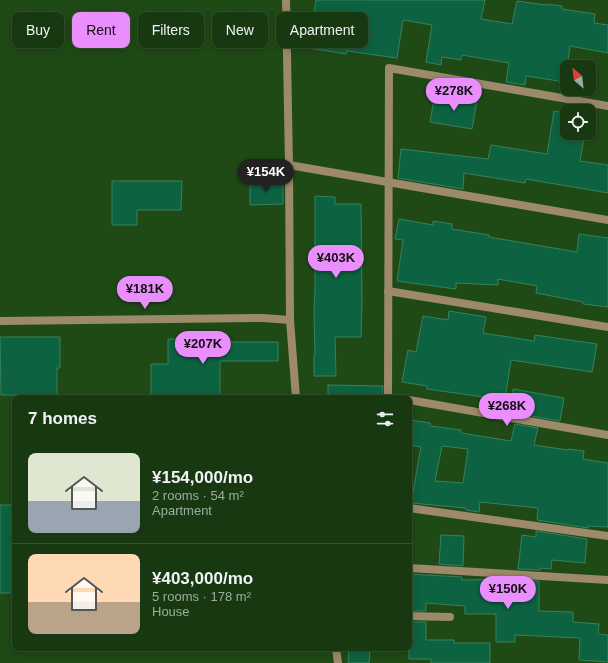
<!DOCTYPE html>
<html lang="en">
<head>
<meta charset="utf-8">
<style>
  :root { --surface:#173810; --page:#24431e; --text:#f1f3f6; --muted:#9eac9f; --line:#365230; --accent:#ea8dfd }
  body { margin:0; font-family:Helvetica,sans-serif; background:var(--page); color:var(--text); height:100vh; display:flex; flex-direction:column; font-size:15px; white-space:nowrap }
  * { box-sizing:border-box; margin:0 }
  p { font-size:13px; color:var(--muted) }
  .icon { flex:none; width:22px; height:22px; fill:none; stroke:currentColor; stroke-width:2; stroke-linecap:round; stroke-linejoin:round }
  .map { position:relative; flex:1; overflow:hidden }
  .sheet { position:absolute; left:12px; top:395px; width:400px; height:256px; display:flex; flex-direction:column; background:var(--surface); border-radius:8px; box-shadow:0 2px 10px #0003,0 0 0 1px var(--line) }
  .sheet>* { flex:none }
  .guide { position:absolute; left:12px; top:12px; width:400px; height:36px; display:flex; gap:8px }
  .needle { width:26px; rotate:332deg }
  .buttons { position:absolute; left:560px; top:60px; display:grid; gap:8px }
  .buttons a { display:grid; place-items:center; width:36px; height:36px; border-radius:8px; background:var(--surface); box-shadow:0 2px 10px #0003,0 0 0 1px var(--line); font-size:20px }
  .price { position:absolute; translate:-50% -34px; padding:0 9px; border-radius:14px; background:var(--accent); color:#111; font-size:13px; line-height:26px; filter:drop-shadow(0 1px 2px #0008) }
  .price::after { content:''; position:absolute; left:50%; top:24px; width:12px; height:9px; margin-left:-6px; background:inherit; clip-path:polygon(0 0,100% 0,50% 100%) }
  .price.on { background:#222; color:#fff }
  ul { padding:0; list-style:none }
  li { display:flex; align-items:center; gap:12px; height:100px; padding:0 16px }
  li+li { border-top:1px solid var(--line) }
  li span { display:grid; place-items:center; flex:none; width:112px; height:80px; border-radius:8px; color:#555 }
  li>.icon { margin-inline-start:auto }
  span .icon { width:48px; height:48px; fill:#fffc; stroke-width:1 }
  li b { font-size:17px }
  h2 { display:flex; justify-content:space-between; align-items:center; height:48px; padding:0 16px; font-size:17px }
  .chip { padding:0 14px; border-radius:8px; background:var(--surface); box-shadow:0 2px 10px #0003,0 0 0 1px var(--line); font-size:14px; line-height:36px }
  .chip.on { background:var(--accent); color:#111 }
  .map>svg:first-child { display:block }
</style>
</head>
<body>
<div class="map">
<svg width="608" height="663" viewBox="0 0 608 663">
  <rect width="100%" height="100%" fill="#1f4a16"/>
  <g fill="#0d6341" stroke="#36825e" fill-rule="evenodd">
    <path d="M316,0H485L481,19L512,24L517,1L546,5L547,4L562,6V9L595,14L594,23L608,25V53L570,46L565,82L526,76L525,85L506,82L509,63L462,55L461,60L442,57L441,65L426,62L432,25L403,20L397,58L347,51L346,54L309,48Z"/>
    <path d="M435,94L477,101L472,129L430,122Z"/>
    <path d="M554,111L567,113V133H585L580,161L608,165V193L526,179L525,183L464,173L463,189L398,178L401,149L488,159L491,145L547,154Z"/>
    <path d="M112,181H182L181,210H137V225H112Z"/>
    <path d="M250,181H283V204L250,205Z"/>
    <path d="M315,196L335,197V204H361L362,300L361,337H335L336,376H314V355H315L314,311L315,290Z"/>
    <path d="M399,219L433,225V221L452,224V229L489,235V237L577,252L579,234L608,238V307L583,304V302L536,293L537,286L498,279V285L456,283V289L397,281L403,240L395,239Z"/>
    <path d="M449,311L486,317L483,333L534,341L535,335L597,344L592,372L511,360L505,400L427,389V386L402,382L408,350L416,352L423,316L448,320Z"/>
    <path d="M0,337H60V368H57V395H1Z"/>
    <path d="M168,339H197V342H278V361H220V395H151V364H168Z"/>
    <path d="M328,385L383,386L382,398H328Z"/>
    <path d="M513,389L564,398L560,421L509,412Z"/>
    <path d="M411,420L430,423V426L461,430V433L511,441L515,424L538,428L534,445L568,450V449L584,451L583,459L608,463V527L588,526V528L537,520L538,508L480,502L479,512L466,510V508L411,503L421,447L409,445V432ZM442,446L468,449L463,483L435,481Z"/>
    <rect x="0" y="505" width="15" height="88"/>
    <path d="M536,531L587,539L585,563L552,560L551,569L540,568V570L518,569L522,535L536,537Z"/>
    <path d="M441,535L464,536L463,566L439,564Z"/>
    <path d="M409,574L462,577V580L506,579L539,581V611L573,612V622L599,624L598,634L608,635V662L579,660L580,638L515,635V642H496V614H465V606L426,603V611H409Z"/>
    <path d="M409,622H426V640H454V643H490V663H431V659H409Z"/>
    <path d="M349,648L370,649L369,663H348Z"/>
  </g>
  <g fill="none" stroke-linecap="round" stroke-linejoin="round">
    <g stroke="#9d8a6b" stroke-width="8">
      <path d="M286,0L289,165L290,320L296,398"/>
      <path d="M388,291L608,327"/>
      <path d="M0,321L263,318L290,320"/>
      <path d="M388,398L389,68L608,106"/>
      <path d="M409,400L608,435"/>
      <path d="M409,508L608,536"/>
      <path d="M409,568L608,580"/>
      <path d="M409,616L450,617"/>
      <path d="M336,648L338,663"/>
    </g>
    <path stroke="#9d8a6b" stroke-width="8" d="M289,165L608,220"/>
  </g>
</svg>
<div class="buttons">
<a><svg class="needle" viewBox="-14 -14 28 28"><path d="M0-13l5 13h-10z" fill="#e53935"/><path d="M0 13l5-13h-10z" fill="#9eac9f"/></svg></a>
<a><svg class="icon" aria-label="locate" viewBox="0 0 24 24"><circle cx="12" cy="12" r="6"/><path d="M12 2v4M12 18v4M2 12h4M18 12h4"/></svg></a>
</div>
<b class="price" style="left:454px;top:112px">¥278K</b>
<b class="price on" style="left:266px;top:193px">¥154K</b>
<b class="price" style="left:336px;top:279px">¥403K</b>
<b class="price" style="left:145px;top:310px">¥181K</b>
<b class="price" style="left:203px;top:365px">¥207K</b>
<b class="price" style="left:507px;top:427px">¥268K</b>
<b class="price" style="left:508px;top:610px">¥150K</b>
<div class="guide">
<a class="chip">Buy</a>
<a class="chip on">Rent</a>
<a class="chip">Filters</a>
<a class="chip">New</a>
<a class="chip">Apartment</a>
</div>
<section class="sheet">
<h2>7 homes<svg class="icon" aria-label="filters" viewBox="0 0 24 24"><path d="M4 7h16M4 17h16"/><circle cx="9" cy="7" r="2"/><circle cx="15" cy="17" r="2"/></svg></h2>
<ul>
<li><span style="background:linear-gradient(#dfe7d0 60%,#9aa5b1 0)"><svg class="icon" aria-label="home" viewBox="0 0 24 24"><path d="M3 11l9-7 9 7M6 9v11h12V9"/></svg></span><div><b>¥154,000/mo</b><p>2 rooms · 54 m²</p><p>Apartment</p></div></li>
<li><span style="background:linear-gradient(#ffd9b3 60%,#b9a48a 0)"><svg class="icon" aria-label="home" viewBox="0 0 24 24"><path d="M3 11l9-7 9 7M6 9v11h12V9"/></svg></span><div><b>¥403,000/mo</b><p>5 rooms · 178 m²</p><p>House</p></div></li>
</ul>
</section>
</div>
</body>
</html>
